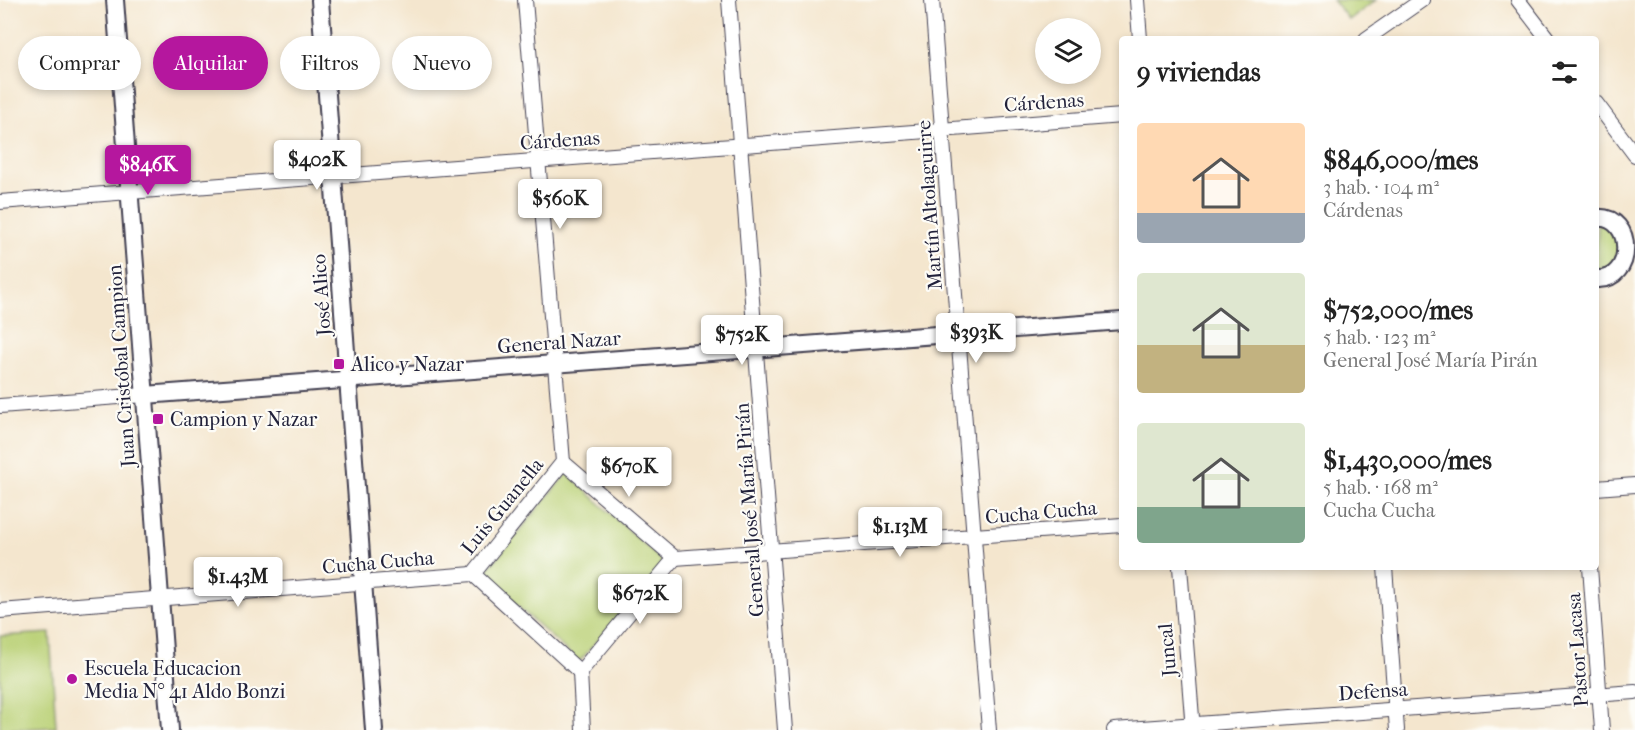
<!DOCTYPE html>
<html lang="es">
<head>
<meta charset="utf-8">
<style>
  :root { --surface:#fff; --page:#f2f2f2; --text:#222; --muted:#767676; --accent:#b5179e }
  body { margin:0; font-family:"IM FELL French Canon",serif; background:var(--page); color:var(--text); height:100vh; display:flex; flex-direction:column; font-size:22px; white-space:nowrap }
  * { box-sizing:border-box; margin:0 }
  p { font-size:20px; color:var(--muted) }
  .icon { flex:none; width:33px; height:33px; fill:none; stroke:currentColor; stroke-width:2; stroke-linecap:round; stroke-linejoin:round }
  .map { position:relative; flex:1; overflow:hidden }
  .sheet { position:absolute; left:1119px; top:36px; width:480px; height:534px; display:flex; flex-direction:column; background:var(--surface); border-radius:6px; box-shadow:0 3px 9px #0003 }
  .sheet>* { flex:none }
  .top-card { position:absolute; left:18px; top:36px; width:570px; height:54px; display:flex; gap:12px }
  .buttons { position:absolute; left:1035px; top:18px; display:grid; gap:12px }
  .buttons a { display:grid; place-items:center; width:66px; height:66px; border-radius:50%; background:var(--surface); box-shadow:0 3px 9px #0003; font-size:30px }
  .price { position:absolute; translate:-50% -51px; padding:0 14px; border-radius:6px; background:#fff; color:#222; font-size:20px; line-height:39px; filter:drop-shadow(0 2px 3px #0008) }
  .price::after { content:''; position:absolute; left:50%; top:36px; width:18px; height:14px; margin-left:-9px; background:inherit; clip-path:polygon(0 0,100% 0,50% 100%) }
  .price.selected { background:var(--accent); color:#fff }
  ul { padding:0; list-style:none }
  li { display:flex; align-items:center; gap:18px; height:150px; padding:0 18px }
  li span { display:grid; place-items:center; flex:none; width:168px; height:120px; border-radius:6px; color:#555 }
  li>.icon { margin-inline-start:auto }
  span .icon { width:72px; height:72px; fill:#fffc; stroke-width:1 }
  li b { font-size:26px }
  h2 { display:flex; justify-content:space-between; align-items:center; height:72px; padding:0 18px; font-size:26px }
  .pill { padding:0 21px; border-radius:27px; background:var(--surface); box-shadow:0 3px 9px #0003; font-size:21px; line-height:54px }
  .pill.selected { background:var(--accent); color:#fff }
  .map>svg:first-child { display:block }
</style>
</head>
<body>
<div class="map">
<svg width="1635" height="730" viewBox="0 0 1635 730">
  <rect width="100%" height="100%" fill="#fdfcf7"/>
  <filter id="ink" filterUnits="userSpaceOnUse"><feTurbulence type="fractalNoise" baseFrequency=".0167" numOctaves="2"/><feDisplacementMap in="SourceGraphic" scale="12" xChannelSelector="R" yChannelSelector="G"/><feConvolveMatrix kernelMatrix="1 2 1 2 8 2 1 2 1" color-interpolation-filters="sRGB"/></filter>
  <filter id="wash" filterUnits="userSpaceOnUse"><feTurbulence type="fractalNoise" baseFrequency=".008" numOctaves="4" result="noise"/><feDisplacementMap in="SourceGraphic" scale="24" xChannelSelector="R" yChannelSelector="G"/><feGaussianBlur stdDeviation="1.35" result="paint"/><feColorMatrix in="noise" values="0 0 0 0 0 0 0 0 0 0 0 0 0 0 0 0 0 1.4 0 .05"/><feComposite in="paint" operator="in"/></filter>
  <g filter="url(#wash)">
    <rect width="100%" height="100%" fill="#f4e6ce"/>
    <g fill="#b9d074" stroke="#6e7958" stroke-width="1.5">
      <path d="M1333,0H1376L1349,20Z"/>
      <path d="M1598,222L1623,238L1613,269L1596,272Z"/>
      <path d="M567,473L664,563L579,662L483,575Z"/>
      <path d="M50,633L56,727L0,730V636Z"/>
    </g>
  </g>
  <g filter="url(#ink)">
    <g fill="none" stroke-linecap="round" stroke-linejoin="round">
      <defs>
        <g id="minor">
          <path d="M729,0L785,730"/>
          <path d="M932,0L989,730"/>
          <path d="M1137,0L1140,39"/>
          <path d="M1518,0L1548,39"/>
          <path d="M1366,39L1422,0"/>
          <path d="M1596,103L1635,155"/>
          <path d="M0,202L1122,116"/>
          <path d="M0,406L145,395"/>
          <path d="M563,462L675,558"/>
          <path d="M1596,488L1635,485"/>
          <path d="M675,558L1122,525"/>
          <path d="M1180,567L1193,730"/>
          <path d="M1385,567L1397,730"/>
          <path d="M1590,567L1602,730"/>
          <path d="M473,574L563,462L525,0"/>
          <path d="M473,574L580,672"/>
          <path d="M0,611L473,574"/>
          <path d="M583,730L580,672L675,558"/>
          <path d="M1114,730L1635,692"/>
        </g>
        <g id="tertiary">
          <path d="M115,0L170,730"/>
          <path d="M320,0L374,730"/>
          <path d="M1596,218C1635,214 1635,282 1596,279"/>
          <path d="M145,395L1122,321"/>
        </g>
      </defs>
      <use href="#minor" stroke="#423f51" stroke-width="16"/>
      <use href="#tertiary" stroke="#423f51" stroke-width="20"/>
      <use href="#minor" stroke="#fff" stroke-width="14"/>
      <use href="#tertiary" stroke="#fff" stroke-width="16"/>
    </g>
  </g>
  <g fill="#b5179e" stroke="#fdfcf7" stroke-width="2">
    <rect x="333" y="358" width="12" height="12" rx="3"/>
    <rect x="152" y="413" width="12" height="12" rx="3"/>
    <circle cx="72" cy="679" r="6"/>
  </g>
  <g text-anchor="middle" stroke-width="4.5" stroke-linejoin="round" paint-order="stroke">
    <g font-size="20" fill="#22223b" stroke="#fdfcf7">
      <text transform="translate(1044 102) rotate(-4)" y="7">Cárdenas</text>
      <text transform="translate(560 140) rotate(-4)" y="7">Cárdenas</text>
      <text transform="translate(929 205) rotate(-94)" y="7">Martín Altolaguirre</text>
      <text transform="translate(321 295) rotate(-94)" y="7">José Alico</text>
      <text transform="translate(559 342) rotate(-4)" y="7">General Nazar</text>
      <text transform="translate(121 366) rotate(-94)" y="7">Juan Cristóbal Campion</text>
      <text transform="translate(502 506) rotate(-51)" y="7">Luis Guanella</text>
      <text transform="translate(749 510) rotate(-94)" y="7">General José María Pirán</text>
      <text transform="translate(1041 512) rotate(-5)" y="7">Cucha Cucha</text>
      <text transform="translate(378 562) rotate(-5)" y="7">Cucha Cucha</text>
      <text transform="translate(1167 650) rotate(-95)" y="7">Juncal</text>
      <text transform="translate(1577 650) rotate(-94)" y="7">Pastor Lacasa</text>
      <text transform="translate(1373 691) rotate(-4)" y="7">Defensa</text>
    </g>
    <g font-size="20" fill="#22223b" stroke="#fdfcf7" text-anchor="start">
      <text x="351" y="371">Alico y Nazar</text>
      <text x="170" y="426">Campion y Nazar</text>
      <text x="84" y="675">Escuela Educacion<tspan x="84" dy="23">Media N° 41 Aldo Bonzi</tspan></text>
    </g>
  </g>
</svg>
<div class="buttons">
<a><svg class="icon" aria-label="layers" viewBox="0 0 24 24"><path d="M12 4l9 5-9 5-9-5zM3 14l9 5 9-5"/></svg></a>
</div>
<b class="price" style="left:317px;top:191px">$402K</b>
<b class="price selected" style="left:148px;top:196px">$846K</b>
<b class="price" style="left:560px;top:230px">$560K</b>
<b class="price" style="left:976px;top:364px">$393K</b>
<b class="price" style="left:742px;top:366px">$752K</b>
<b class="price" style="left:629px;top:498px">$670K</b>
<b class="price" style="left:900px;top:558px">$1.13M</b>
<b class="price" style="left:238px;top:608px">$1.43M</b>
<b class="price" style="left:640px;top:625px">$672K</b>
<div class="top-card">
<a class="pill">Comprar</a>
<a class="pill selected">Alquilar</a>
<a class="pill">Filtros</a>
<a class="pill">Nuevo</a>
</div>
<section class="sheet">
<h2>9 viviendas<svg class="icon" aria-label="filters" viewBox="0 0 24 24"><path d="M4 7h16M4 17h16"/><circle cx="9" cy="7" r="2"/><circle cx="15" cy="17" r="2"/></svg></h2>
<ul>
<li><span style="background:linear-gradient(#ffd9b3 75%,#9aa5b1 0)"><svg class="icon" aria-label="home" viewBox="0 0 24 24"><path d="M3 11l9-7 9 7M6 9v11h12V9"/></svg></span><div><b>$846,000/mes</b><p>3 hab. · 104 m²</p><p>Cárdenas</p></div></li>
<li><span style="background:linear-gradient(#dfe7d0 60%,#c2b280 0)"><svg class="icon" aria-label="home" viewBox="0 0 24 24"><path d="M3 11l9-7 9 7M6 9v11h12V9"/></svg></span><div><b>$752,000/mes</b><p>5 hab. · 123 m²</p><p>General José María Pirán</p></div></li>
<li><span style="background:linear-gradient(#dfe7d0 70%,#7fa58c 0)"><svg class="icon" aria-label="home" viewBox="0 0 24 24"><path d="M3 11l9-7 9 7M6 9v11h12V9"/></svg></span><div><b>$1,430,000/mes</b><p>5 hab. · 168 m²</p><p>Cucha Cucha</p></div></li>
</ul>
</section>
</div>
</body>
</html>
